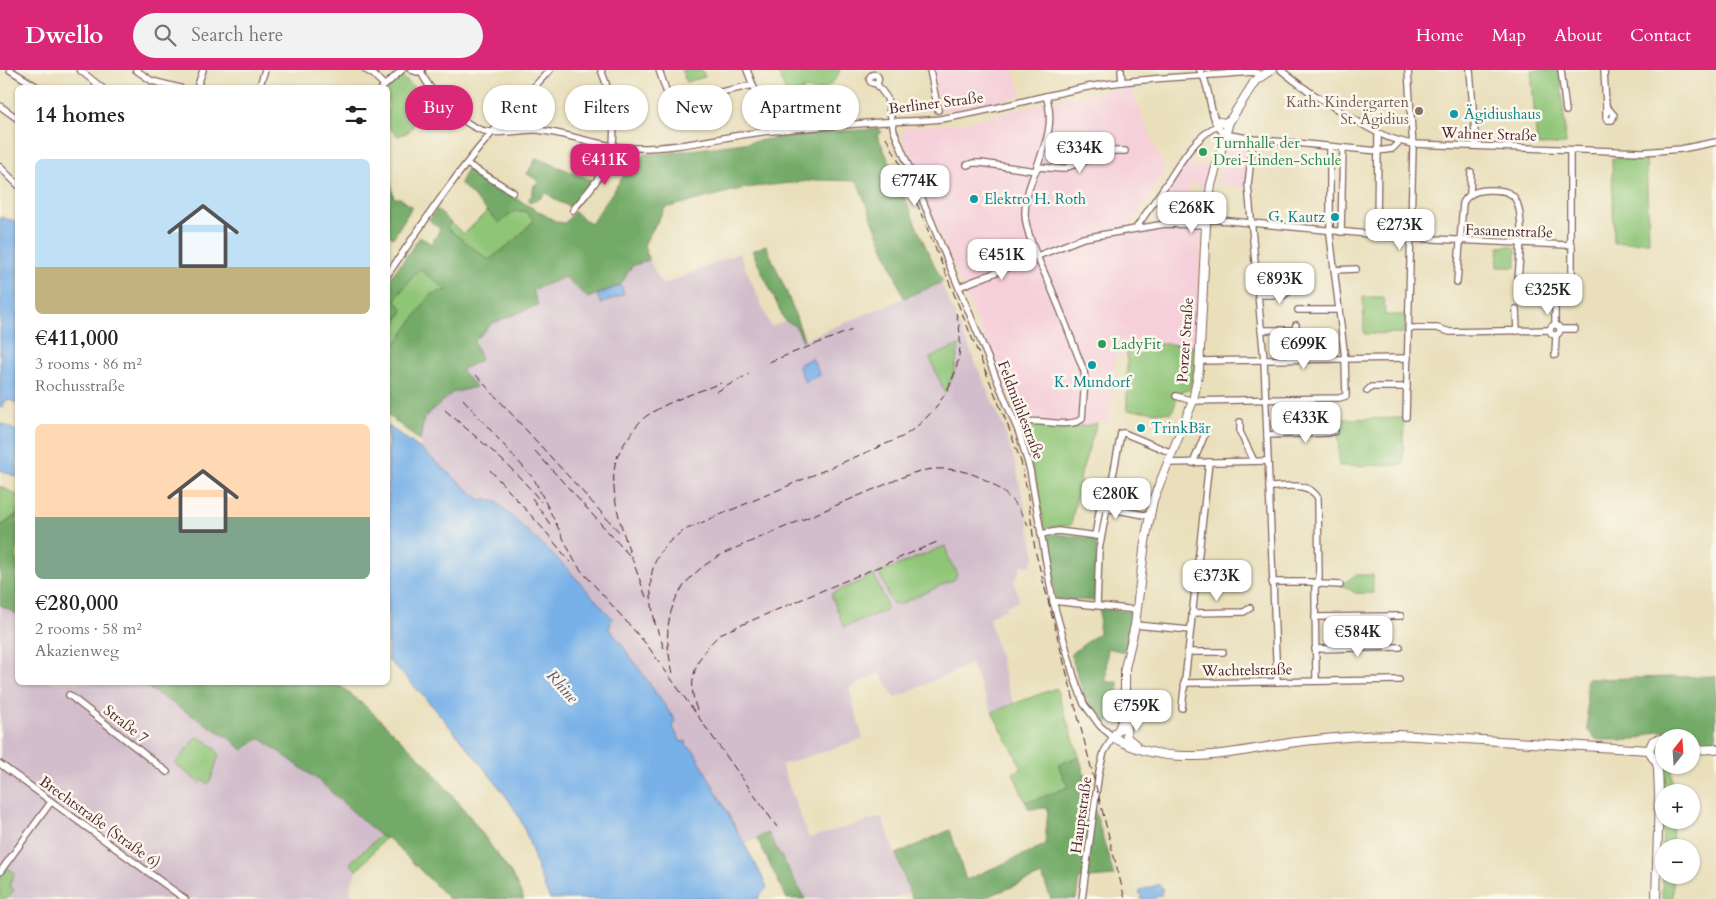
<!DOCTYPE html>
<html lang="en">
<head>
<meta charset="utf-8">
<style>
  :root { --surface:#fff; --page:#f2f2f2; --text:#222; --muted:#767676; --accent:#db2777 }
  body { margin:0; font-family:Cardo,serif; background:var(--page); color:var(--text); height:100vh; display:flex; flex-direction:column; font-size:19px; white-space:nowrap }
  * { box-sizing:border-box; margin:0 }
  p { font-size:16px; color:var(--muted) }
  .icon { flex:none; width:28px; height:28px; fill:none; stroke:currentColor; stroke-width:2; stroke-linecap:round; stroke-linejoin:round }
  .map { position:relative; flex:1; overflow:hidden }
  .sheet { position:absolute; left:15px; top:15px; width:375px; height:600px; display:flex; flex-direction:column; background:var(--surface); border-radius:8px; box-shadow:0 1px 4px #0004 }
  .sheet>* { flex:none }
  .guide { position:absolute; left:405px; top:15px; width:475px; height:45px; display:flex; gap:10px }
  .needle { width:32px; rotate:17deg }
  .fabs { position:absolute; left:1655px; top:659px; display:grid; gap:10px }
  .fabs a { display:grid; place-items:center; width:45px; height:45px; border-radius:50%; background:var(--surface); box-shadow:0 1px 4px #0004; font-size:25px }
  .price { position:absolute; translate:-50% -42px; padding:0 11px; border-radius:10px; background:#fff; color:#222; font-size:16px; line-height:32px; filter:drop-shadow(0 1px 2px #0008) }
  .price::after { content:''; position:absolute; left:50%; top:30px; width:15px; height:11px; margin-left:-8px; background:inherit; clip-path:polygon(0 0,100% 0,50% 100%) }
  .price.active { background:var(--accent); color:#fff }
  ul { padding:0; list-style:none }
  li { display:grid; align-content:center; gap:10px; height:265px; padding:0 20px }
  li span { display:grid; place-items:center; height:155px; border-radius:8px; color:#555 }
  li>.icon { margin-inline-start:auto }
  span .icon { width:90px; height:90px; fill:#fffc; stroke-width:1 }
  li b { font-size:21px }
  h2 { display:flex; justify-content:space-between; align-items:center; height:60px; padding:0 20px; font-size:21px }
  .chip { padding:0 18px; border-radius:22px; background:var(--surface); box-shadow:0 1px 4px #0004; font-size:18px; line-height:45px }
  .chip.active { background:var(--accent); color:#fff }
  header { display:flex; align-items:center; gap:30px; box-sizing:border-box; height:70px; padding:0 25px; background:var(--accent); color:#fff }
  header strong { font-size:24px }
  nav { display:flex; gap:28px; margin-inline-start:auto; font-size:18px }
  .search { width:350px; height:45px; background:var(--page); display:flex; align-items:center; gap:12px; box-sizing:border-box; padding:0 18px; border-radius:28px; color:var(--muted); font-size:19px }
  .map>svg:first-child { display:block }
</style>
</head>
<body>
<header>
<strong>Dwello</strong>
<div class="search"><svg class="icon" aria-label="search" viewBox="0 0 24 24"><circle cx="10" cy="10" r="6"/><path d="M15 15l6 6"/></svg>Search here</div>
<nav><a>Home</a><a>Map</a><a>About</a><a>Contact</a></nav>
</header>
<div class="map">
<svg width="1716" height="829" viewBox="0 0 1716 829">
  <rect width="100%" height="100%" fill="#fbf7ec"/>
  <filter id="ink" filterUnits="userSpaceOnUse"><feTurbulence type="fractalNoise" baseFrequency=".02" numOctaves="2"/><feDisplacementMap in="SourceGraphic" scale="10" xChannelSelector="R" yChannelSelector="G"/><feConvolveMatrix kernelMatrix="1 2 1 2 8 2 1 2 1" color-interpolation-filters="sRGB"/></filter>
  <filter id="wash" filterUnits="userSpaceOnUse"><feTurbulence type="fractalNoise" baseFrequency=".0096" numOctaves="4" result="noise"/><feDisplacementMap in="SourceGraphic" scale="20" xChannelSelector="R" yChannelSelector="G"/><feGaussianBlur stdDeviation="1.12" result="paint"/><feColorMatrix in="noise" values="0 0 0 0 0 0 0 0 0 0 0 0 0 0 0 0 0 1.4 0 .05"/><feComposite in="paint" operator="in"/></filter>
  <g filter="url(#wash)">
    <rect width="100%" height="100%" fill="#e9dfbb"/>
    <g fill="#f5cfd9">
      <path d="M932,0H1013L1022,26L985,35L941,42Z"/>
      <path d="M1130,17L1165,101L1129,157L1133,160L1178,158L1202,161L1195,275L1137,272V281L1127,280V287L1115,286L1110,350L1086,356H1063L1027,353L1022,356L965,224L904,74L902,62L905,58L967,52L1061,29Z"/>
      <path d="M1229,69L1249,74L1245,117L1215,114L1219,104L1226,72Z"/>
      <path d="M1189,84V96L1211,94L1207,113L1204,117L1190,114L1184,133L1163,135L1156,131Z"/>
    </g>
    <g fill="#d1bdcb">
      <path d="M739,183L771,257L785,251L791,252L797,258L803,270L941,213L1003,356L1016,396L1035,485L1030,496L1021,495L1017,508L1014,510L1019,531L1006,536L1007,539L989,547L1008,617L1014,633L992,642L971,594L895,628L880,603L849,618L863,669L781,695L809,768L882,747L909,823L891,829H805L768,763L745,774L694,681L681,672L671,656L675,650L620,572L609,559L612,548L564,495L494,430H480L422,380L420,371L424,348L452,323L474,271L493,253L537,235L531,220L565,207L621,214L632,196L649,190L662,215Z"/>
      <path d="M0,535L17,544L18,612L140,613L232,670L242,679L259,667L318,710L380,766L350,793L357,801L350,816L351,824L354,829H0Z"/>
    </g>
    <g fill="#8fc577" stroke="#6c7251">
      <path d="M682,0H702L705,7L686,12Z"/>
      <path d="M777,0H840C834,17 819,24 802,18L803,22L787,24Z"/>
      <path d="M1531,0H1560L1566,74L1537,75Z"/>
      <path d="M401,6L432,33L408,62L398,66L388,57V18Z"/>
      <path d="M1646,87L1649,172L1614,173L1612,88Z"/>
      <path d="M487,141H525L534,150L515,170L489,190L446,158L451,153L464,164Z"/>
      <path d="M1509,176L1516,178V197H1497L1499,177Z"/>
      <path d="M419,198L448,221L393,298L388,300V265L403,241L395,229Z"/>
      <path d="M1363,227H1384L1385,245H1406L1405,263L1364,264Z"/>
      <path d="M1137,272L1195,276L1193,308L1189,320L1175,323L1176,332L1172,343L1127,340V280L1137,281Z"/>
      <path d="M959,275L954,303L945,323L930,288Z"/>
      <path d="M1404,348L1403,395L1339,396L1338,349Z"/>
      <path d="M1027,353C1050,355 1075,360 1097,353L1082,400L1071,455L1044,458L1038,418L1020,360Z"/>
      <path d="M0,416L17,425V444L2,455L0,454Z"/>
      <path d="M945,476C947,481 948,488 951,493C955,500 959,501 955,509L900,534L892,533L879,503Z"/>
      <path d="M874,505L886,533V538L884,541L844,557L831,524Z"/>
      <path d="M1355,505H1373V523C1367,523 1361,524 1356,523C1350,521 1348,516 1341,516V513L1346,512Z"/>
      <path d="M1056,618L1079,686L1058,695L1068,717L1035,730L1025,731L1013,703L1022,698L992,642Z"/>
      <path d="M196,667C205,669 215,677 219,685L211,709L208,714L203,710L200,713L175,694Z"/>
      <path d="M1665,695H1672V722H1664V750H1672L1673,777L1664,778V805H1673V829H1662L1663,721Z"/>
      <path d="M380,766L385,768L357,801L350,793Z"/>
      <path d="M8,798L15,803L9,816L14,820L7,829H0V807Z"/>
    </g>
    <g fill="#73aa68" stroke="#5e644a">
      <path d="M879,59L882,62L877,65C900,113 918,165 943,212L904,228L857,111L819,110L745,118L665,138L644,175L649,190L632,196L621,214L588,228L565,207L532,220L538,235L493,253L474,271L481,290L461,300L476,317L452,323L424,348L420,371L388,345V300L393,298L390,291V282L431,224L447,220L419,199L395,229L403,240L388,265V211L420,167L432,174L440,159L429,150L437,139L451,153L447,158L489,190L515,170L534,151L525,141H515L499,153L460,113L468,97L503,121L557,152L565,153L574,142L591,154L631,95L637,96L644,84L667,83L752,72L802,63Z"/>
      <path d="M536,88L594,111L574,138L559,132L545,122L541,128L532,132L529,131V128L532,125L534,115L538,113L536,109L527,104Z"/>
      <path d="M391,113L394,128H400L412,137L393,168L388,164V118Z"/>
      <path d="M766,175L787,223L804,269L803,271C799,262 796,253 785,251L752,181Z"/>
      <path d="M17,444V544L0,535V454L3,455Z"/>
      <path d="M1055,464L1097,469L1095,531L1056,529L1046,466Z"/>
      <path d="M1100,539L1132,542L1128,568L1124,582L1107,578L1106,612H1118V629L1113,648L1106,652L1084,626L1071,584L1099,563Z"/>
      <path d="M1716,606V671H1691V668L1675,667L1663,661H1658L1635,670H1601L1596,669L1588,661L1586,609Z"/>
      <path d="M140,613H337L371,641L426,694L471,748L512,805L524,829H449L389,769L380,766L318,710L260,668L242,680L232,670Z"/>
      <path d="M1079,686L1114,806L1079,809L1076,829H1051L1042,805L981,829H912L896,784L950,760L966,810L1045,775L1048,738L1029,739L1025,731L1035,730L1068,717L1058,695Z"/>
      <path d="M768,763L805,829H787L757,768Z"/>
    </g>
    <g fill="#78b1e8" stroke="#61688a">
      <path d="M0,147L18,152L17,333L7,329L2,338H0Z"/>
      <path d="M621,215L624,224L601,234L597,225Z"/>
      <path d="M812,288L820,305L805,312L798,295Z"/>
      <path d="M0,353L17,361V407L0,400Z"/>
      <path d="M388,356L422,380L480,430H494L564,495L612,548L609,559L620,572L675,650L672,656L681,672L686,671V675L694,681L764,810L767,818L758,827L759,829H550C536,803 532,773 519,747C507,725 490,706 474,686C447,653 419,619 388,590Z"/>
      <path d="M1157,815H1160L1163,818L1161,825L1153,829H1140L1142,827L1139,824L1141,820Z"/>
    </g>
  </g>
  <g filter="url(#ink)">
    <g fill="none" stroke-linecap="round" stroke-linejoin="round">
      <defs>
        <g id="minor">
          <path d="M10,0L39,18"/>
          <path d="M80,0L102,18"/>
          <path d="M136,0L152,11L180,18"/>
          <path d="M366,0L373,4L384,15"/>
          <path d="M411,0L417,2L422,0"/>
          <path d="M659,0L668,26L678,31L685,30L753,15"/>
          <path d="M747,0L771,61"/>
          <path d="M930,0L938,40"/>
          <path d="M1121,0L1122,12"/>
          <path d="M1200,0C1201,4 1204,7 1205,11C1211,28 1210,50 1224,64L1253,69L1378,81L1392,79L1399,72"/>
          <path d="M1281,0C1301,17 1323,31 1345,44C1368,58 1387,70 1413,74L1643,82L1681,79L1716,72"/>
          <path d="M1470,0L1476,76"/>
          <path d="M1561,0L1566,41"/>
          <path d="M1604,0L1606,36"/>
          <path d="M421,1C429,22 467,61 491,62C506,64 523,59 538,60C571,64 599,77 632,78C681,79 723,66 770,61C808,57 846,55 883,52C902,51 921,51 940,49C996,41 1050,22 1106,14C1153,7 1205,6 1253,2L1263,5"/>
          <circle cx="874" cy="9" r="4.5"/>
          <path d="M876,13L887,28L894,61L1019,363L1030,400L1053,531L1074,607L1084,634L1100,656L1113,667L1104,682L1099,702L1082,829"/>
          <path d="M197,18L203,0"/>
          <path d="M259,18L265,0"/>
          <path d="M382,18L402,0"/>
          <path d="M0,36L18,49"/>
          <path d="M1606,36L1614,45L1612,50H1608L1606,48Z"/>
          <path d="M1253,69L1248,115L1264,290L1277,612"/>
          <path d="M1570,80V172L1572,176V211"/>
          <path d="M467,94L513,122"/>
          <path d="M967,95L973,93H981L1036,101"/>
          <path d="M0,97L18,115"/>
          <path d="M1038,97L1062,99L1113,81H1125"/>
          <path d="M1470,124L1471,102"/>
          <path d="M573,140C586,124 601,108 609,88C619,65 611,23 601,0"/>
          <path d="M1208,149L1411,168L1567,175L1570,172"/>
          <path d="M1136,158C1147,142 1158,126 1169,110C1183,88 1195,68 1218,55"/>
          <path d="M1341,162L1343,78"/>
          <path d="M1377,165L1378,64"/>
          <path d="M1334,200L1356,199"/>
          <path d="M388,204C420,158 453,107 490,65C509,43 530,21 550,0"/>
          <path d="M1457,212L1463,133C1468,123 1478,120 1489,120C1497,120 1506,120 1512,125C1527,138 1519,191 1518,210"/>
          <path d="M959,217L1083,168L1165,154L1206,155"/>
          <path d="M1258,225H1284L1290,221"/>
          <path d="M1516,239L1517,261"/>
          <path d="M1298,240H1339"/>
          <path d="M1555,254V236"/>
          <circle cx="1555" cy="260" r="5"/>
          <path d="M1409,258H1437L1450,262L1550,260"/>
          <path d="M1560,259H1575"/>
          <path d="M1261,260H1292L1295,259L1296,255"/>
          <path d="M1555,285L1556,265"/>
          <path d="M1199,291L1408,288"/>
          <path d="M1367,321L1371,317H1407"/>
          <path d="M1176,326L1193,331L1339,328L1346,326L1345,289L1330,165V77"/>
          <path d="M1406,347L1413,78L1408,0"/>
          <path d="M1240,352V362L1254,391"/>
          <path d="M1016,354C1035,346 1068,360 1082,349L1085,310L1084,301C1074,277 1066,253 1056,230C1047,206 1026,169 1025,144C1025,103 1061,69 1046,26"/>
          <path d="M1267,365L1327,363L1335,361"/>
          <path d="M1168,393L1268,391"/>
          <path d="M1193,393L1205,364"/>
          <path d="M1269,417C1286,417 1308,411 1318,428L1319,508L1315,518L1316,611"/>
          <path d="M1041,464L1058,461L1098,466"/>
          <path d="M1095,466L1100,437L1150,446"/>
          <path d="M1272,512H1311L1322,514L1340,515"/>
          <path d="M1053,531L1137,540"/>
          <path d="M1097,535L1099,480L1121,363H1124L1172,383"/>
          <path d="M1192,543L1244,542L1250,538"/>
          <path d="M1315,547L1401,546"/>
          <path d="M1135,555L1190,560"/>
          <path d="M1315,579L1400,577"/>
          <path d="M1188,582H1223"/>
          <path d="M1184,613L1399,610"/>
          <path d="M69,625L167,702"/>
          <path d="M1182,638L1209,392"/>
          <path d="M0,694L185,829"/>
          <path d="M0,802L51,732"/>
        </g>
        <g id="major">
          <path d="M1271,0L1255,11L1229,52L1211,115L1206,155L1199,299L1193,331L1153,430L1145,472L1135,555L1125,598V644L1119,659L1113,667C1169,701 1236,681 1296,672C1330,668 1364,665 1398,665L1649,680"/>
          <path d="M1216,51L1224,53L1230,50"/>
          <path d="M1125,651L1127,668L1136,675"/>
          <path d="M1664,670L1660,669L1653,671L1649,680L1653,688L1658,690H1664"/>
          <path d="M1691,680L1716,679"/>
          <path d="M1656,829L1659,725L1658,698L1656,690"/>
        </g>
      </defs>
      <use href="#minor" stroke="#82625d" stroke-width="8"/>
      <use href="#major" stroke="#82625d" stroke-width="10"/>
      <use href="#minor" stroke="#fff" stroke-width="5.5"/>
      <use href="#major" stroke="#fff" stroke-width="8"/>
      <g stroke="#4a1f2b" stroke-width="1" stroke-dasharray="8 4" stroke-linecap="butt">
        <path d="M886,67L898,90L916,131L1008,356L1021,392L1027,420L1035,480L1125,829"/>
        <path d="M769,292L852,260"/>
        <path d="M476,305L621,464"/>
        <path d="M716,322L749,304"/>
        <path d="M463,329L534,409L574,490L580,499L647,575L777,757"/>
        <path d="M445,340C478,369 514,397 541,432"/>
        <path d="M535,381L629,485"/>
        <path d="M490,400L546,462L570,492"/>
        <path d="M532,428L552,457"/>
        <path d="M646,527C634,492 605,427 616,391C618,383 623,375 628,368C634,359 639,351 648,345C668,331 698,322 721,313"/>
        <path d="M653,548L665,581"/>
        <path d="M655,553C647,512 646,483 687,459L902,367C944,341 971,292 956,243"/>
        <path d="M673,603C657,545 677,505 731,480L910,404C957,388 1007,410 1028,455"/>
        <path d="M697,640C685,610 698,582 722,563L937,472"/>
      </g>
    </g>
  </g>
  <circle fill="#8d6e63" stroke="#fbf7ec" stroke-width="2" cx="1419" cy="41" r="5"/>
  <g fill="#0f9aa8" stroke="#fbf7ec" stroke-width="2">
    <circle cx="1454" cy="44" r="5"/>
    <circle cx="974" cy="129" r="5"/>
    <circle cx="1335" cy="147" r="5"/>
    <circle cx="1092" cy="295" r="5"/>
    <circle cx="1141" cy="358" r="5"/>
  </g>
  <g fill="#2e9e5b" stroke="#fbf7ec" stroke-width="2">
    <circle cx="1203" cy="82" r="5"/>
    <circle cx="1102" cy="274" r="5"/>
  </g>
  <g text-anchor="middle" stroke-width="5" stroke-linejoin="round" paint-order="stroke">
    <g font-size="15" fill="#785e54" stroke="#fbf7ec" text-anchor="end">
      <text x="1409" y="37">Kath. Kindergarten<tspan x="1409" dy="17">St. Ägidius</tspan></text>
    </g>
    <g font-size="15" fill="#4a1f2b" stroke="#fbf7ec">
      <text transform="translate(936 33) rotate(-7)" y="5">Berliner Straße</text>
      <text transform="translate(1489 64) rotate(2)" y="5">Wahner Straße</text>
      <text transform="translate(1509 161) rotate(2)" y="5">Fasanenstraße</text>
      <text transform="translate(1185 270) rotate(-86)" y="5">Porzer Straße</text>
      <text transform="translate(1021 340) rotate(69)" y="5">Feldmühlestraße</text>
      <text transform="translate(1247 600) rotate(-1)" y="5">Wachtelstraße</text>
      <text transform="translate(126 654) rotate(38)" y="5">Straße 7</text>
      <text transform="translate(1081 745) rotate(-82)" y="5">Hauptstraße</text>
      <text transform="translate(100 752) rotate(36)" y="5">Brechtstraße (Straße 6)</text>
    </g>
    <g font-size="15" fill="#0d838f" stroke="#fbf7ec" text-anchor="start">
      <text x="1464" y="49">Ägidiushaus</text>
      <text x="984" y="134">Elektro H. Roth</text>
      <text x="1325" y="152" text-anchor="end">G. Kautz</text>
      <text x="1092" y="317" text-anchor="middle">K. Mundorf</text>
      <text x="1151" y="363">TrinkBär</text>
    </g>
    <g font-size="15" fill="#27864d" stroke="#fbf7ec" text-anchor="start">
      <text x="1213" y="78">Turnhalle der<tspan x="1213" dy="17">Drei-Linden-Schule</tspan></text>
      <text x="1112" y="279">LadyFit</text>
    </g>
    <g font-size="16" font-style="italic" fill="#5a526d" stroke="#fbf7ec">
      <text transform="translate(563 616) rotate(48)" y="6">Rhine</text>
    </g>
  </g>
</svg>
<div class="fabs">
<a><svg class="needle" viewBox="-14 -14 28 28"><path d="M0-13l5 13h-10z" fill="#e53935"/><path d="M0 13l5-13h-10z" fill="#767676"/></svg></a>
<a>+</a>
<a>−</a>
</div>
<b class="price" style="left:1080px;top:104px">€334K</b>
<b class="price active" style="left:605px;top:116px">€411K</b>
<b class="price" style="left:915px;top:137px">€774K</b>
<b class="price" style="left:1192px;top:164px">€268K</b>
<b class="price" style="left:1400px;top:181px">€273K</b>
<b class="price" style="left:1002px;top:211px">€451K</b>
<b class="price" style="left:1280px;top:235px">€893K</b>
<b class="price" style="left:1548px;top:246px">€325K</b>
<b class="price" style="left:1304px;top:300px">€699K</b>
<b class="price" style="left:1306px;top:374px">€433K</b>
<b class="price" style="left:1116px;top:450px">€280K</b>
<b class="price" style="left:1217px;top:532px">€373K</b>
<b class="price" style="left:1358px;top:588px">€584K</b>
<b class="price" style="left:1137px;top:662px">€759K</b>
<div class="guide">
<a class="chip active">Buy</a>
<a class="chip">Rent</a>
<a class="chip">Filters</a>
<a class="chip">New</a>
<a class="chip">Apartment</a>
</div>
<section class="sheet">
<h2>14 homes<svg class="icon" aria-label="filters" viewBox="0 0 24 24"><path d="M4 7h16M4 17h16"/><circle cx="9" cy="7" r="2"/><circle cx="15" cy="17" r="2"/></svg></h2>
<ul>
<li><span style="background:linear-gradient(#bfe0f5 70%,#c2b280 0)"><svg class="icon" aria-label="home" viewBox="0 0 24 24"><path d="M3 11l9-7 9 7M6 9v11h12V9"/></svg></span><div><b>€411,000</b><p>3 rooms · 86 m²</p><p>Rochusstraße</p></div></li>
<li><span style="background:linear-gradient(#ffd9b3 60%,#7fa58c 0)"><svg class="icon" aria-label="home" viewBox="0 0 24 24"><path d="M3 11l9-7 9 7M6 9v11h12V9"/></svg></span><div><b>€280,000</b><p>2 rooms · 58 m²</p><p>Akazienweg</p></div></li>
</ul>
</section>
</div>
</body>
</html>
